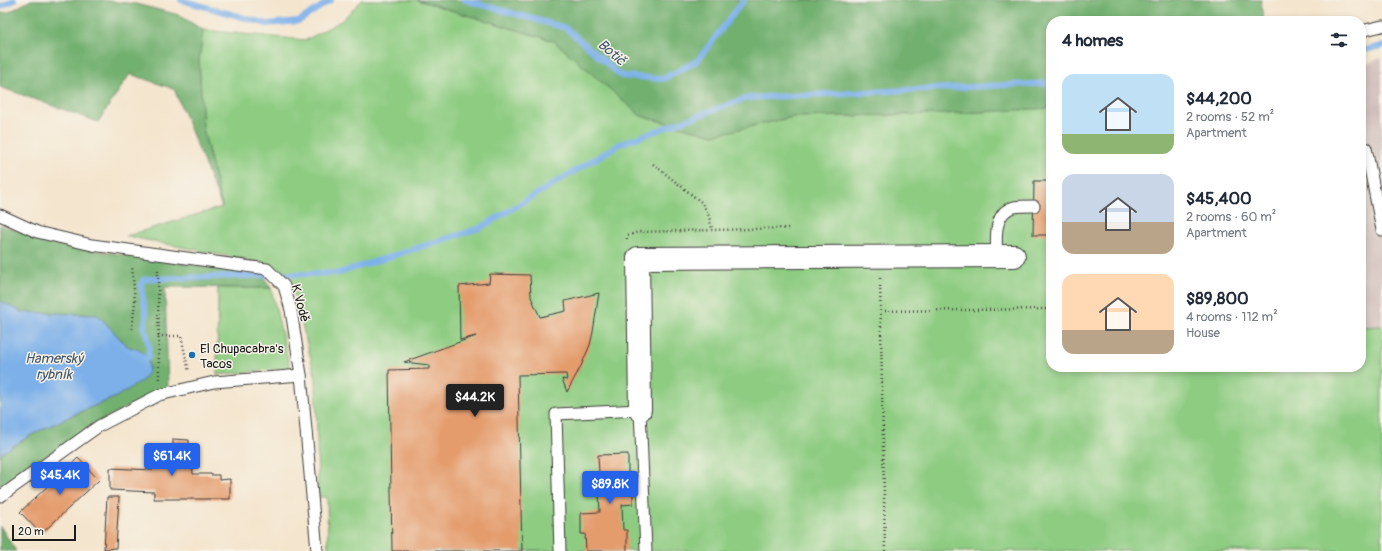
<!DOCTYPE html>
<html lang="en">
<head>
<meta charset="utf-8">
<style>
  :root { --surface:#fff; --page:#f2f2f3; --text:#1f2937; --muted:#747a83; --accent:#2563eb }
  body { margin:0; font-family:Pangolin,sans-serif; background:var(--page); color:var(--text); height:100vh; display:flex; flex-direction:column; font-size:15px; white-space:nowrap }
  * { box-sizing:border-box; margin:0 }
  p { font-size:13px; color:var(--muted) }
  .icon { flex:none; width:22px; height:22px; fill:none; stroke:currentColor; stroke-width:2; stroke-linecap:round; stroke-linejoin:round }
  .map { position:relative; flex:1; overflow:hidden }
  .side { position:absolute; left:1046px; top:16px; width:320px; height:356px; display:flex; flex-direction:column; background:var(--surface); border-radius:16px; box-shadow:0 2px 6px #0003 }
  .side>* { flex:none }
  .scale { position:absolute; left:12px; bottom:10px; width:64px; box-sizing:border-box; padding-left:4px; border:2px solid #1c1c1c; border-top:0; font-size:11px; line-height:14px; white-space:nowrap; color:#1c1c1c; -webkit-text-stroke:3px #f7f3e8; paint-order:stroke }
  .price { position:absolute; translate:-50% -34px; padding:0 9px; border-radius:4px; background:var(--accent); color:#fff; font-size:13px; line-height:26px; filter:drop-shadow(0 1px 2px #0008) }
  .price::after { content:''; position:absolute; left:50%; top:24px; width:12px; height:9px; margin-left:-6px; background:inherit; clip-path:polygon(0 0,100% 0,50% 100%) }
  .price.selected { background:#222; color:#fff }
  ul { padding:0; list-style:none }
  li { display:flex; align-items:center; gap:12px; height:100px; padding:0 16px }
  li span { display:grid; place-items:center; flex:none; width:112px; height:80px; border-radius:12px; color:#555 }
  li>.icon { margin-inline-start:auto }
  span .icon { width:48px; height:48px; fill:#fffc; stroke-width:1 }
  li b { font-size:17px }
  h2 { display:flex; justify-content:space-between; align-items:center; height:48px; padding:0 16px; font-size:17px }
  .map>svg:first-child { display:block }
</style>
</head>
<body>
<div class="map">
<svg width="1382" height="551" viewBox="0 0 1382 551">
  <rect width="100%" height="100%" fill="#f7f3e8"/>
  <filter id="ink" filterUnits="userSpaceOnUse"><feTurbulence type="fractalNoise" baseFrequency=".025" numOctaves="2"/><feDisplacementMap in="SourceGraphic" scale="8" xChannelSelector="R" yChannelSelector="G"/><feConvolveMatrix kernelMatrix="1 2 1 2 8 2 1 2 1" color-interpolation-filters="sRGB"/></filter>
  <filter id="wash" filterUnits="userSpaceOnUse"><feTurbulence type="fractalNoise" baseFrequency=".012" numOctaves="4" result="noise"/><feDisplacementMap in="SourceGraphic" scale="16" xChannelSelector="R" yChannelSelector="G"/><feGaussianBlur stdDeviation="0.9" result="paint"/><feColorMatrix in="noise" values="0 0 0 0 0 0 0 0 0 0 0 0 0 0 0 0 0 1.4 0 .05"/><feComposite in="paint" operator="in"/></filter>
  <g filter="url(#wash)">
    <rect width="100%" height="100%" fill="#f4e5ce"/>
    <path fill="#d1bfbd" d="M1382,57V326L1361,327V67Z"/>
    <g fill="#8ecc82" stroke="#55744f">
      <path d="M362,0H417L554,41L641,116L713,135L793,117L943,114L1051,108V367H1361V327L1382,326V551H328L327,497H318L316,379L294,293L267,264L126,236L222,207L203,128L199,60L203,30L306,40L341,21Z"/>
      <path d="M218,288H271L290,368L217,375Z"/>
    </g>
    <g fill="#72b070" stroke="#476646">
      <path d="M31,0H101L136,4L179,15L203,30L199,60L203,128L222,207L174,89L130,74L98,122L0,87V13L9,12Z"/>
      <path d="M417,0H1261L1264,21H1051V108L943,114L793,117L713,135L641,116L554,41Z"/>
      <path d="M0,225L57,245L240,272L265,279L271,288L165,287L168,386L89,427L0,488V454L3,451L33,434L75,414L116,397L149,370L148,358L140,350L127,346L98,315L22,312L0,301Z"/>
      <path d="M0,526L16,551H0Z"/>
    </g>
    <path fill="#7db0e9" stroke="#4c6682" d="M0,301L22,312L98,315L127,346L140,350L148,358L149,370L143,380L116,397L75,414L33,434L0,454Z"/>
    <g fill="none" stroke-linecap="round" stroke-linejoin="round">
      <g stroke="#7db0e9" stroke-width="6">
        <path d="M181,0L267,24L299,21L331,0"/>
        <path d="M465,0L566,28L621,76L663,79L697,61L744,0"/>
        <path d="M0,7L14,0"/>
        <path d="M1361,51L1382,46"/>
        <path d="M140,359L148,358L149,348L147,336L144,328L146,316L141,286L143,280L147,279L339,273L480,228L620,144L747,98L1051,83"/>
      </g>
    </g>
    <g id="blocks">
      <g fill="#e49c6d">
        <path d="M1034,181H1051V235H1033Z"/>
        <path d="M490,274L530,275L531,297L540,317L566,311L565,301L599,293L593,332L590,345L581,366L567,392L562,379L567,380L566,374L518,375L522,551H392L389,370L429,369V365L404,362L476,336L460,340L459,286L489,283Z"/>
        <path d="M173,439L189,440V445H192L193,474H211V475H219V480L230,479V499H154V492L110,490V468L153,470L152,468H151V465L155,464V449H173Z"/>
        <path d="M628,454V473H636L637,494H633V504L622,505L623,530H627V551H586L585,534H581V513L600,512L599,494H595L594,474L599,473L598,455Z"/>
        <path d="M78,458L99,480L41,534L20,512Z"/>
        <path d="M107,497H119L116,548L104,549Z"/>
      </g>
    </g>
  </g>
  <g filter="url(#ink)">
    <use href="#blocks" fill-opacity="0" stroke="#3c3a37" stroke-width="1"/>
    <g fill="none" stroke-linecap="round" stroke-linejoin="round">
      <defs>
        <g id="lane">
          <path d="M1361,31L1382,26"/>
          <path d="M1366,148L1382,230"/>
          <path d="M0,215L37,232L92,245L267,269L284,286L291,310L301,375L317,551"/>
          <path d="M997,257C996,240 993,212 1014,207C1020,206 1027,206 1034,206"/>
          <path d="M1,496L99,426L159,395L214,382L301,375"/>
          <path d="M560,551L556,414L640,410L646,551"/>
        </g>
        <path id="street" d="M640,410L638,258L1014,256"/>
      </defs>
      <use href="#lane" stroke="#3c3a37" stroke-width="13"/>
      <use href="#street" stroke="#3c3a37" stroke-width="24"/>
      <g stroke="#3c3a37" stroke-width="2.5" stroke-dasharray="1 3" stroke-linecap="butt">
        <path d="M653,164L701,202L708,213L712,229"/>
        <path d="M627,239V236L638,232L789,228"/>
        <path d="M158,270L159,379"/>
        <path d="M880,278L885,551"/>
        <path d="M881,311L1051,309"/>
        <path d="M132,329L135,302L132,266"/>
        <path d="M158,336H181L189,372"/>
      </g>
      <use href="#lane" stroke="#fff" stroke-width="11"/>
      <use href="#street" stroke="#fff" stroke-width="22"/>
    </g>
  </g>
  <circle fill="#1f6fb2" stroke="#f7f3e8" stroke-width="1.5" cx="192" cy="355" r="4"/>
  <g text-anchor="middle" stroke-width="3" stroke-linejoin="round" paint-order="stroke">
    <g font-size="13" fill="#1c1c1c" stroke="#f7f3e8">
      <text transform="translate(301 303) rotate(75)" y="5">K Vodě</text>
    </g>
    <g font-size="13" fill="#1c1c1c" stroke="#f7f3e8" text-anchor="start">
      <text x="200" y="353">El Chupacabra's<tspan x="200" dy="15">Tacos</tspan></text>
    </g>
    <g font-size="14" font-style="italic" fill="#43576e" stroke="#f7f3e8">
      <text transform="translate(612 52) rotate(41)" y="5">Botič</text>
      <text x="54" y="363">Hamerský<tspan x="54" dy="16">rybník</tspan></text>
    </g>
  </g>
</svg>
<div class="scale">20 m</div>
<b class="price selected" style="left:475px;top:418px">$44.2K</b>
<b class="price" style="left:172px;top:477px">$61.4K</b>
<b class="price" style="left:60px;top:496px">$45.4K</b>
<b class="price" style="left:610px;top:505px">$89.8K</b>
<section class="side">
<h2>4 homes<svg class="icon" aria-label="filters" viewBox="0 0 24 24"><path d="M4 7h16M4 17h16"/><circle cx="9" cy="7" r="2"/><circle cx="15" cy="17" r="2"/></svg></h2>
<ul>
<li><span style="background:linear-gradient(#bfe0f5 75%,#8fb573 0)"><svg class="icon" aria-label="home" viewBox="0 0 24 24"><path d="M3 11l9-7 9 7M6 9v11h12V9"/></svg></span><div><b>$44,200</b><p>2 rooms · 52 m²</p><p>Apartment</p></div></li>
<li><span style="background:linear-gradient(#c9d6e8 60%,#b9a48a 0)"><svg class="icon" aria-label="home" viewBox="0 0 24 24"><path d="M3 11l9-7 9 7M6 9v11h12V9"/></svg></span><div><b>$45,400</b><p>2 rooms · 60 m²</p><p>Apartment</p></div></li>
<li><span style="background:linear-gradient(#ffd9b3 70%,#b9a48a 0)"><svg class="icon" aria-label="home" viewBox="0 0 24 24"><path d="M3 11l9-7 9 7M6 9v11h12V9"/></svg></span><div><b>$89,800</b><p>4 rooms · 112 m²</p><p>House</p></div></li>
</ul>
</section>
</div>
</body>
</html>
